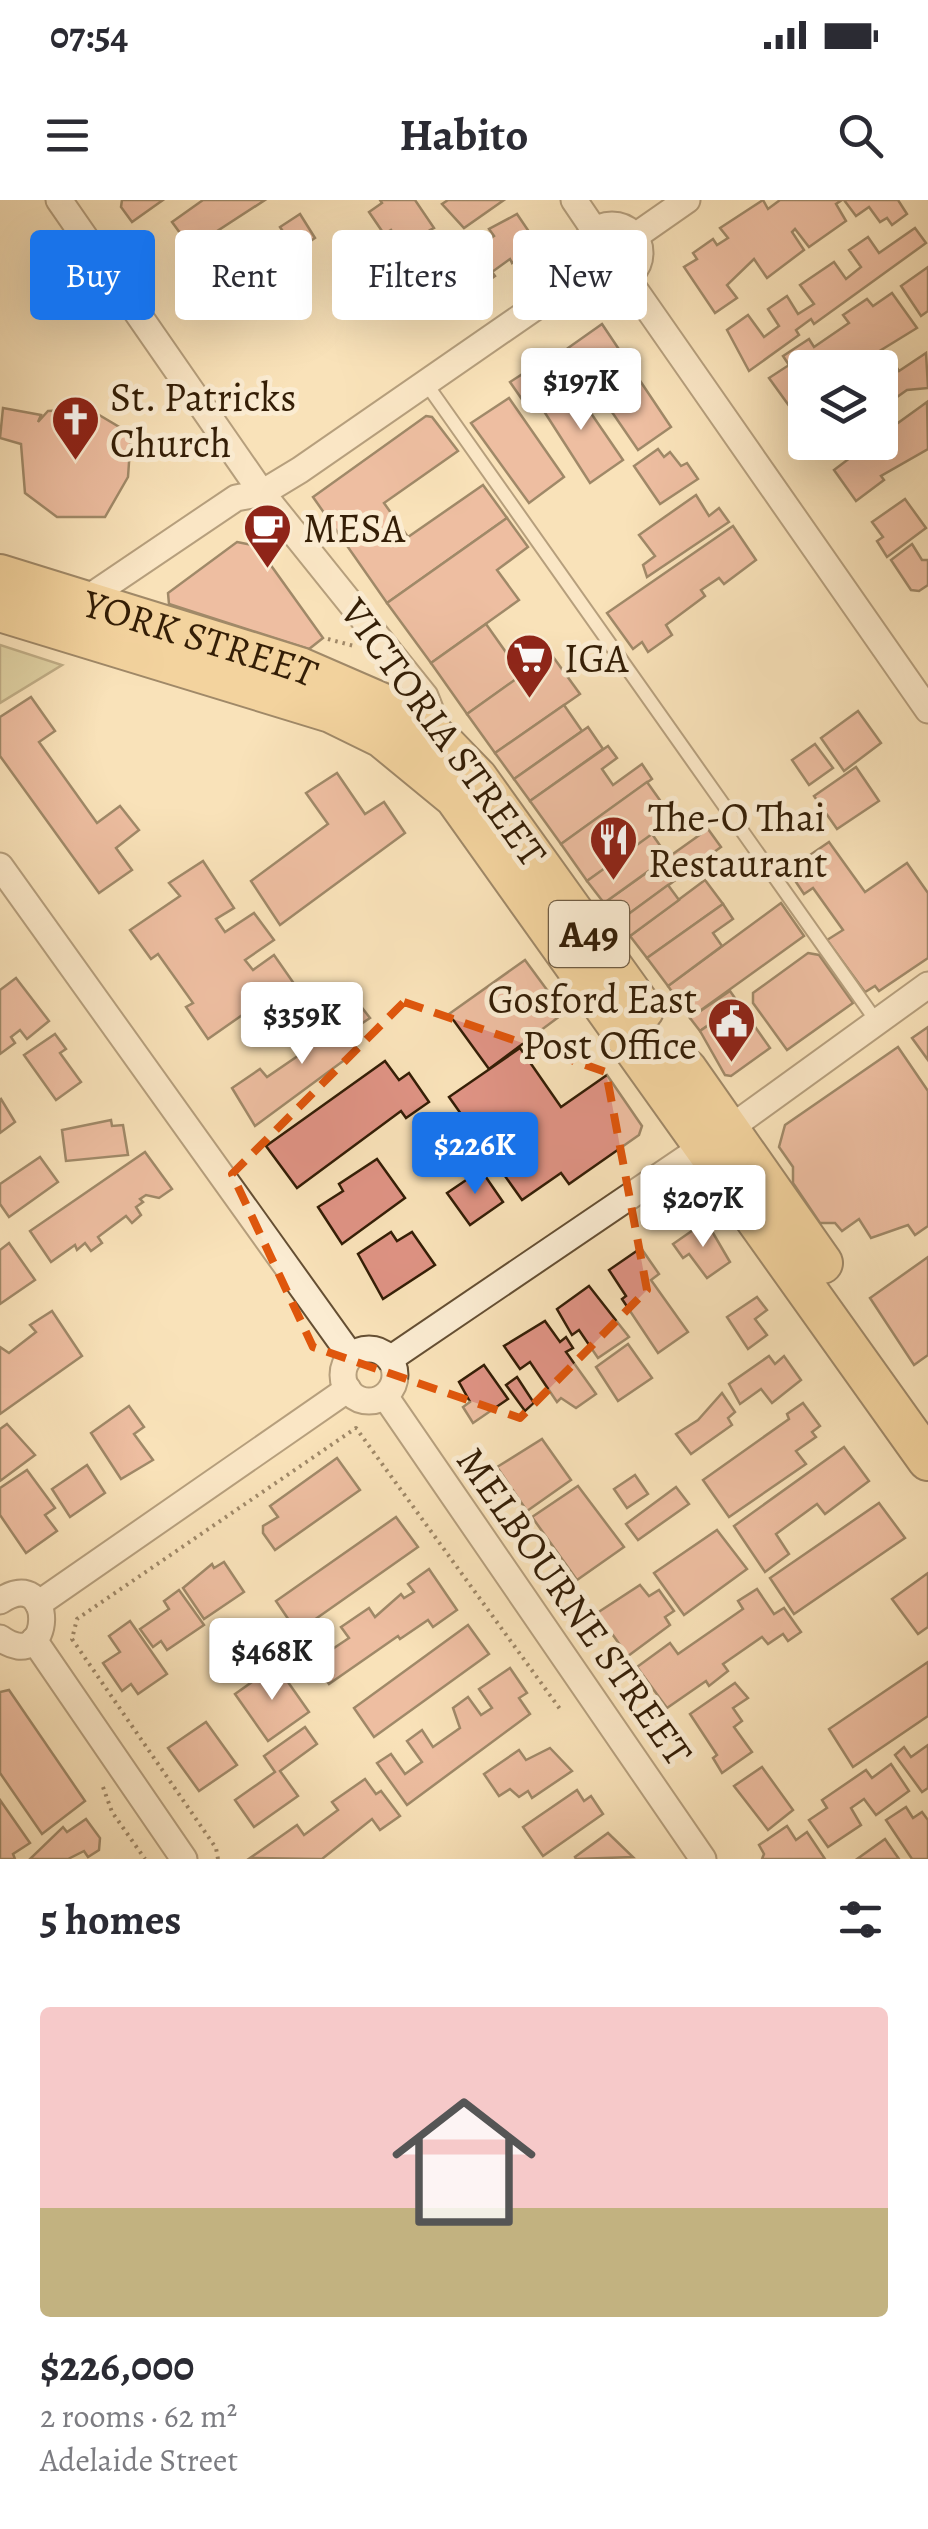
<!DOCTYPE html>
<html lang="en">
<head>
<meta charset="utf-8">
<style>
  :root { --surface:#fff; --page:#f2f2f3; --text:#2b2b33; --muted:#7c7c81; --line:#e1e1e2; --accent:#1a73e8 }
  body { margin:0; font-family:Alegreya,serif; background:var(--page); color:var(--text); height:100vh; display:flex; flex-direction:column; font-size:38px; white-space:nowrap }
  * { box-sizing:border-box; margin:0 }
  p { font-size:32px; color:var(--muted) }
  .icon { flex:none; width:55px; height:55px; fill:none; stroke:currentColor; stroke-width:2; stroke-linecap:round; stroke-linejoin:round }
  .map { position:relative; height:1659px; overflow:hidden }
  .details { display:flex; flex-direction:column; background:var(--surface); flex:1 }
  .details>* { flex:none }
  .top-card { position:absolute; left:30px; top:30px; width:870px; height:90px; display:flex; gap:20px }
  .buttons { position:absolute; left:788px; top:150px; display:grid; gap:20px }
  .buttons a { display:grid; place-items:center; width:110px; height:110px; border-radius:10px; background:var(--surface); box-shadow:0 10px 40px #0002; font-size:50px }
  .price { position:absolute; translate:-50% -85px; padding:0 22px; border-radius:10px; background:#fff; color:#222; font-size:32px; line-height:65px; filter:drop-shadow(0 2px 5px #0008) }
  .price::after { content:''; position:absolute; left:50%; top:60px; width:30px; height:22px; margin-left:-15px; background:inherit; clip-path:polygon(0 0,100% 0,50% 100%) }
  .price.on { background:var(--accent); color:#fff }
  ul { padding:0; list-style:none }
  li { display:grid; align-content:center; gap:20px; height:530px; padding:0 40px }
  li+li { border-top:2px solid var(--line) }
  li span { display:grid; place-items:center; height:310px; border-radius:10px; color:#555 }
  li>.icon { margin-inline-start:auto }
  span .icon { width:180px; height:180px; fill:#fffc; stroke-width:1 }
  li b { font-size:42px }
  h2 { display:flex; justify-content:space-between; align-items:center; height:120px; padding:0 40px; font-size:42px }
  .chip { padding:0 35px; border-radius:10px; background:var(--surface); box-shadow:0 10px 40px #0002; font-size:35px; line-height:90px }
  .chip.on { background:var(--accent); color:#fff }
  .status { display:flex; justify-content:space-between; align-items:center; height:70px; padding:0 50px; background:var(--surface); direction:ltr }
  .status svg { height:28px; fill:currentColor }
  header { display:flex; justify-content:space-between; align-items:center; height:130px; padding:0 40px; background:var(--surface); font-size:45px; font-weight:600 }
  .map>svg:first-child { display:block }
</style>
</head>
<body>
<div class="status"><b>07:54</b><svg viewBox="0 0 49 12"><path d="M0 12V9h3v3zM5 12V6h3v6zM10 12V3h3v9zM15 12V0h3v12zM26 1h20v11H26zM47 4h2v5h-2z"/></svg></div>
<header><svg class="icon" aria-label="menu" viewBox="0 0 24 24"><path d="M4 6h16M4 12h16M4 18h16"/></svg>Habito<svg class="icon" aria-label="search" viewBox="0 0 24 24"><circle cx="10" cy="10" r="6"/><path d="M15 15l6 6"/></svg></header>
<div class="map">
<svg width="928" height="1659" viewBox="0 0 928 1659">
  <rect width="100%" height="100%" fill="#f9e2b9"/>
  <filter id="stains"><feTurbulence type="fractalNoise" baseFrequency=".002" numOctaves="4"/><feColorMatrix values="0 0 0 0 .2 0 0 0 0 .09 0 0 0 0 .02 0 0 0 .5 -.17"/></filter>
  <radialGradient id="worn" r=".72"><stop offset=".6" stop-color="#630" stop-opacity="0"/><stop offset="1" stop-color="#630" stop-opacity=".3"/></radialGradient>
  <path fill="#c3c28c" stroke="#7c7049" stroke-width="2.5" d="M0,445L62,465L0,503Z"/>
  <g fill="#df9384" stroke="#341e06" stroke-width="2.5">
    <path d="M122,0H163L132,22L121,7Z"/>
    <path d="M203,0H265L191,48L172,22Z"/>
    <path d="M380,0H415L434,28L430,30L435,39L409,57L391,30L384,34L369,12L382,3Z"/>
    <path d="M448,0H504L464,28L442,4Z"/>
    <path d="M763,0L768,9L780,0H842L836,4L846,21L809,47L795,29L792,32L804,50L767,78L754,59L727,85L737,98L715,113L684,67L697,59L693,53L713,39L717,45L728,38L720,28Z"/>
    <path d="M844,0H898L907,14L892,25L887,18L880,22L869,7L856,16Z"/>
    <path d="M300,14L315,38L296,51L280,27Z"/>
    <path d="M517,14L536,42L512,63L510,59L492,72L495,76L472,93L451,64L473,46L475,49L494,36L489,29Z"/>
    <path d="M915,28L926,43L814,124L811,119L796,130L799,135L749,171L727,130L748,115L764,137L779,126L768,109L787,96L798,114L814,104L800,85L834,62L846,79L861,67L849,50L868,37L879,53Z"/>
    <path d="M236,36L258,68L234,85L228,75L213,85L194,63Z"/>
    <path d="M435,52L463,89L429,112L418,98L428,89L412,69Z"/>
    <path d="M928,67V111L921,116L901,86Z"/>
    <path d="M892,93L917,128L865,160L868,165L864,168H805V207L795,214L769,178L789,165L783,156L809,139L814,147L849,123L843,115L867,99L873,106Z"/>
    <path d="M602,124L671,227L638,250L568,148Z"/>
    <path d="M926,153L928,188L907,190L890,202L889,217L880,223V171L893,162L899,171Z"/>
    <path d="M524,173L544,202L530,211L510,182Z"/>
    <path d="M571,184L623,260L590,283L540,205Z"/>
    <path d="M509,198L564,277L529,303L471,223Z"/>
    <path d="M927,202L928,249L881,276L884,280L856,301L834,270L871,242H880V236Z"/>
    <path d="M3,208L41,215L38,222L48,211L89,209L131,234L128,277L105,317H57L25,293L21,244L0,238Z"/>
    <path d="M426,216L432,217L458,251L384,303L408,337L483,285L507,318L387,403L313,297Z"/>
    <path d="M805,224V242H852L840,251L824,248L814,256L796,230Z"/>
    <path d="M658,249L664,257L670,252L681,266L687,263L698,279L660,304L634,266Z"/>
    <path d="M696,295L709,316L719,308L729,322L647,377L643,365L655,356L639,335Z"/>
    <path d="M905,299L926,328L887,357L877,341L883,337L872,322Z"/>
    <path d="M507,318L528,347L497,370L519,400L431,463L387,403Z"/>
    <path d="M733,326L756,360L724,384L719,378L701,390L705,396L666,425L672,435L648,452L642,442L633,449L607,413Z"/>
    <path d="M237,342L257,346L323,438L309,449L169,404L168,393Z"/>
    <path d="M912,344L922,360H928V385L919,391L911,390L891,360Z"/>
    <path d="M486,424L522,475L467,514L431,463Z"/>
    <path d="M551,454L580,494L495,553L467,514Z"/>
    <path d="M31,497L55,531L39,542L97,623L120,606L139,630L116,648L132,670L99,693L0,556V517Z"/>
    <path d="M564,505L582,531L514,579L495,553Z"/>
    <path d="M858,511L881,543L844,571L821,538Z"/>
    <path d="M588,527L603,549L530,601L514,579Z"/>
    <path d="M815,544L833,568L809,585L792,560Z"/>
    <path d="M608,546L617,558L602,569L613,585L642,564L652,579L561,644L530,601Z"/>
    <path d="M856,567L879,601L837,629L814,596Z"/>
    <path d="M337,573L365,614L384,602L405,633L280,725L251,681L328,624L306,593Z"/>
    <path d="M647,582L674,620L587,681L561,644Z"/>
    <path d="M708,629L721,647L619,721L604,703Z"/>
    <path d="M652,634L668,657L604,703L587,681Z"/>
    <path d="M829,642L865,692L907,663L928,693V758L879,791L875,786L865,792L827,740L843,730L813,688L804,694L788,670Z"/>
    <path d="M203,661L234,708L216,719L225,732L254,713L274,740L245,760L253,770L274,755L311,808L277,832L258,804L208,839L186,807L193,803L158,754L151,759L130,730L180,696L169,683Z"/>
    <path d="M705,680L723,704L647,758L630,736Z"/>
    <path d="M668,685L679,700L630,736L619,721Z"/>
    <path d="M781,703L804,736L690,818L668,786Z"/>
    <path d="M723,704L733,719L713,733L722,746L668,786L647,758Z"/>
    <path d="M808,753L819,755L853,803L787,850L753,803V793Z"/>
    <path d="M525,760L564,813L489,869L449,814Z"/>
    <path d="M16,778L49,821L27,839L20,830L11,837L15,843L0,854V790Z"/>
    <path d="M730,791L739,804L700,831L690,818Z"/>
    <path d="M356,800L370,818L346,834L358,850L255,926L232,888L260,869L267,877L324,838L316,827Z"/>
    <path d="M739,804L770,848L731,876L725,875L700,831Z"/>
    <path d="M928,827V860L912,838Z"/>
    <path d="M55,834L66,849L60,853L81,882L56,900L24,855Z"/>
    <path d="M898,847L928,891V1026L915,1035L908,1025L871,1038L859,1019L842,1031L835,1023H820L793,983V967L779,947L785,925Z"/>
    <path d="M520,848L561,907L607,875L642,926L639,935L569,984L561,973L522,1000L449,897Z"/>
    <path d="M385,861L399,880L409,873L429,902L406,918L401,911L297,988L266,946Z"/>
    <path d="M1,899L15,922L0,933V900Z"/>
    <path d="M111,920L112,926L123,925L128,955L66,961L62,930Z"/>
    <path d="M145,952L172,989L159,998L146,995L140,999L143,1002L136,1007L141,1015L132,1023L126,1016L98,1037L102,1043L91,1051L85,1043L77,1050L75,1045L51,1062L30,1031Z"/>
    <path d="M40,957L58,982L9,1017L0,1004V984Z"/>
    <path d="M377,959L405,998L342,1044L318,1007L343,991L339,984Z"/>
    <path d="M481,970L503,1002L470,1025L447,993Z"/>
    <path d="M706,1021L730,1062L707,1078L689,1054L683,1058L673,1044Z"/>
    <path d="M391,1032L397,1041L412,1032L435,1065L383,1099L358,1054Z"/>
    <path d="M9,1043L35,1080L0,1104V1050Z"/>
    <path d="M641,1048L659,1074L651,1080L688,1132L658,1153L622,1099L626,1096L609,1070Z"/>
    <path d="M928,1057V1155L914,1165L870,1098Z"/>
    <path d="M589,1086L629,1137L598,1158L579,1130L572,1135L557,1109Z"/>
    <path d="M757,1097L767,1110L755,1119L767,1135L748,1149L727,1117Z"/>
    <path d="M52,1111L82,1156L0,1214V1147L9,1153L36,1132L30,1125Z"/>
    <path d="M545,1121L560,1142L566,1137L573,1148L566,1152L596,1194L576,1208L561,1198L557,1202L530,1162L520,1169L504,1146Z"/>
    <path d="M628,1144L652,1178L618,1201L596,1167Z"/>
    <path d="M769,1156L775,1164L784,1156L801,1180L772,1203L761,1189L740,1204L729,1184Z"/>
    <path d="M484,1165L508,1199L473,1223L463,1207L470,1202L459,1182Z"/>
    <path d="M517,1177L534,1203L525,1211L506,1185Z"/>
    <path d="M722,1193L735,1212L728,1218L732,1225L691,1254L676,1234L698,1220Z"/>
    <path d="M803,1203L820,1226L812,1232L816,1237L796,1251L806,1264L729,1317L703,1280L789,1219L787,1214Z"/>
    <path d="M129,1206L144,1227L134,1234L153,1260L121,1279L91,1233Z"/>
    <path d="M7,1224L35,1255L0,1281V1229Z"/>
    <path d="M542,1239L571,1280L527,1311L497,1267Z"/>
    <path d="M844,1247L869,1281L825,1314L817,1304L776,1334L789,1354L765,1372L734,1326Z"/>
    <path d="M337,1258L360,1290L275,1350L263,1333V1326L278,1317L270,1306Z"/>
    <path d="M87,1265L105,1293L70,1317L52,1289Z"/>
    <path d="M27,1270L55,1308L45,1315L57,1331L26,1353L0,1315V1288Z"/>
    <path d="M635,1275L648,1294L627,1308L614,1289Z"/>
    <path d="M578,1286L624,1347L577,1380L532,1317Z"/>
    <path d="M676,1287L689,1304L638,1340L626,1324Z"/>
    <path d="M879,1303L905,1338L794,1414L770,1378Z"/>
    <path d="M396,1317L418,1347L297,1432L276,1401Z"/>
    <path d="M717,1330L747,1369L684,1415L654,1373Z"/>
    <path d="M224,1362L244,1392L204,1419L183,1388L212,1364L214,1368Z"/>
    <path d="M429,1369L457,1410L433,1427L428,1420L400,1439L398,1436L329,1484L305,1450L323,1438L331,1450L349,1438L341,1427L369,1408L375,1417L401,1394L404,1398L414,1392L408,1384Z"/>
    <path d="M928,1373V1427L918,1434L892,1399Z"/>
    <path d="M640,1385L649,1396L659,1390L674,1411L665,1417L670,1425L628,1456L597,1413Z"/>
    <path d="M757,1389L774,1414L784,1408L801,1432L788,1441L783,1434L768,1444L762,1437L723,1464L728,1471L709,1486L706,1481L667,1508L637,1467L670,1443L678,1454L743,1409L738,1401Z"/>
    <path d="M179,1390L204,1425L167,1450L161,1441L153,1447L140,1429L169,1409L164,1401Z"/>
    <path d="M130,1421L167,1474L138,1494L131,1484L122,1491L103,1463L120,1452L109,1436Z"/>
    <path d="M468,1425L489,1454L374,1537L354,1508Z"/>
    <path d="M928,1462V1516L853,1567L829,1529Z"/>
    <path d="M276,1465L309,1512L268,1541L235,1494Z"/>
    <path d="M510,1468L527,1493L519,1498L530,1514L407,1605L377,1563L391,1554L405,1574L422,1562L407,1541L422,1530L433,1547L460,1528L453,1508L468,1497L481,1515L492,1508L479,1489Z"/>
    <path d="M735,1483L748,1498L733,1508L742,1521L734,1527L752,1552L722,1573L713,1558L717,1555L690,1514Z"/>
    <path d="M9,1490L85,1601L42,1634L0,1573V1492Z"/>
    <path d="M206,1522L237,1565L199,1591L168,1548Z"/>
    <path d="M305,1527L317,1544L280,1571L298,1596L254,1627L235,1600L275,1572L264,1556Z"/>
    <path d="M928,1545V1588L922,1592L895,1555L904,1547L911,1557Z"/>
    <path d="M550,1548L572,1571L532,1598L528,1591L519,1597L510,1589L499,1596L484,1574L519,1550L526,1560Z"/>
    <path d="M891,1564L909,1591L876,1615L864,1599L851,1608L861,1625L828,1647L809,1620L827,1608L822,1600L866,1570L872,1578Z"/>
    <path d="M762,1567L793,1610L768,1630L734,1586Z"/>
    <path d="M365,1579L376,1594L381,1591L400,1616L380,1630L372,1619L322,1659L250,1658L297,1625L304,1635L338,1610L332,1602Z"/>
    <path d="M577,1590L584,1601L591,1596L603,1614L543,1656L523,1627Z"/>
    <path d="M0,1600L30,1643L13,1654L15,1659H0Z"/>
    <path d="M906,1607L913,1618L922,1612L928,1620V1659H912L886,1620Z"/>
    <path d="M86,1619L100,1638L99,1650L88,1657L84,1651L68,1659H30L63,1627L67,1632Z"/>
    <path d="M787,1626L796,1640L807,1632L825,1659H762L764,1654L759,1645Z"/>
    <path d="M608,1633L633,1657L576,1659L575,1657Z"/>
    <path d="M885,1639L899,1659H857Z"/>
  </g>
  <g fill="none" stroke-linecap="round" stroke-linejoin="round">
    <defs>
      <path id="service" d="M425,182L877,822"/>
      <g id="minor">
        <path d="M59,0L262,293L425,496L442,539"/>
        <path d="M574,0L595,31"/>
        <circle cx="612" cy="53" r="28"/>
        <path d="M634,37L687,0"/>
        <path d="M626,77L928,510"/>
        <path d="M85,400L236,298L262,293L300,270L589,70"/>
        <path d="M0,666L351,1156"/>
        <circle cx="369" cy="1175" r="26"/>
        <path d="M390,1159L729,929L928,785"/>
        <path d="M385,1196L703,1659"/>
        <path d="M0,1401C57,1363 54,1477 0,1438"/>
        <path d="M38,1404L348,1189"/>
        <path d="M34,1440L184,1659"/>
      </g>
      <g id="trunk">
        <path id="s1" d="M0,375L300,468L399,511L444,544L477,578L643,810"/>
        <path d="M0,411L331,512L382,537L455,597L928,1260"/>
        <path d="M686,869L822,1063"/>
      </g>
    </defs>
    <use href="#service" stroke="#654f33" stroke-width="16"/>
    <use href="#minor" stroke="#654f33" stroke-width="29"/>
    <use href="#trunk" stroke="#341e06" stroke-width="44"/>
    <g stroke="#341e06" stroke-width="4" stroke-dasharray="2.5 5" stroke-linecap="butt">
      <path d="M328,439L354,446"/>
      <path d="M103,1587L112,1612L145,1659"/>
      <path d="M218,1659L216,1648L72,1439L77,1419L356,1228L560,1509"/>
    </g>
    <use href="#service" stroke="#fbecd2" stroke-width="12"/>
    <use href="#minor" stroke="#fbecd2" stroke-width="25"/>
    <use href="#trunk" stroke="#ecc17c" stroke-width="40"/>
  </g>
  <path d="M0 0H928V1659H0ZM404,802L606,872L647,1090L520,1218L313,1147L232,974Z" fill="#f9e2b9" fill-opacity=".55" fill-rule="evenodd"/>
  <path fill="none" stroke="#df560c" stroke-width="8" stroke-dasharray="20 12" stroke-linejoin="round" d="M404,802L606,872L647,1090L520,1218L313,1147L232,974Z"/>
  <defs>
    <symbol id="church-pin" viewBox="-11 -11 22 30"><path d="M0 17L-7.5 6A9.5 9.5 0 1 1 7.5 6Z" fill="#8f2418" stroke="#fbecd2"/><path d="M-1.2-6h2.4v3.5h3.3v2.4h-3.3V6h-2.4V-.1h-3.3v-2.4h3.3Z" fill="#fff"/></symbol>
    <symbol id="cafe-pin" viewBox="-11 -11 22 30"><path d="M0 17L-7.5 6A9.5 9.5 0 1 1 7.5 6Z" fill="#8f2418" stroke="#fbecd2"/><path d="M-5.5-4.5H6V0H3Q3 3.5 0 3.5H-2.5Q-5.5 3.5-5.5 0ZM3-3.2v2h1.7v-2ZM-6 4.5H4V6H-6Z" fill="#fff"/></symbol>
    <symbol id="supermarket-pin" viewBox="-11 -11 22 30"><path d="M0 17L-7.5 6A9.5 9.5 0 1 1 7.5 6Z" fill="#8f2418" stroke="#fbecd2"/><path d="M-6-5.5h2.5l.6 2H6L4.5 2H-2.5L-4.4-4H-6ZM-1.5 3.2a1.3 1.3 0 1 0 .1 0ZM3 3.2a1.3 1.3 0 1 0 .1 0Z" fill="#fff"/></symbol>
    <symbol id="restaurant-pin" viewBox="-11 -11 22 30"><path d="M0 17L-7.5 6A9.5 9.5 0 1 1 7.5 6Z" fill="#8f2418" stroke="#fbecd2"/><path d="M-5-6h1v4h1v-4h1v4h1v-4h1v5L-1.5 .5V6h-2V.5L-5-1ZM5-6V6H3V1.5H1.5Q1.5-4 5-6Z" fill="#fff"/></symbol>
    <symbol id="civic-pin" viewBox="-11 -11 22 30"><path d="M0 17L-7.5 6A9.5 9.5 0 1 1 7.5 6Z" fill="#8f2418" stroke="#fbecd2"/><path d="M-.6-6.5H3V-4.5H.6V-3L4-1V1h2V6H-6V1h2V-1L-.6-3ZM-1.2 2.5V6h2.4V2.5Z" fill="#fff"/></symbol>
  </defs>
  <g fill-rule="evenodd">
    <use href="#church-pin" x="48" y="192" width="55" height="75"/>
    <use href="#cafe-pin" x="240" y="300" width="55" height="75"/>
    <use href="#supermarket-pin" x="502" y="430" width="55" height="75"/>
    <use href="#restaurant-pin" x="586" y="612" width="55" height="75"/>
    <use href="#civic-pin" x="704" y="794" width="55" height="75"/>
  </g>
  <g text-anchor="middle" stroke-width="10" stroke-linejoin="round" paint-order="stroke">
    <rect fill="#fbecd2" stroke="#705c43" stroke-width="2.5" x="549" y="701" width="80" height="66" rx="8"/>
    <g font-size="38" font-weight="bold" fill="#341e06">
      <text x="589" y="747">A49</text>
    </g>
    <g font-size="40" fill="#341e06" stroke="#fbecd2" text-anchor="start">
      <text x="110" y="211">St. Patricks<tspan x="110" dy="46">Church</tspan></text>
      <text x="303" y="342">MESA</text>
      <text x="564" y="472">IGA</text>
      <text x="648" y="631">The-O Thai<tspan x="648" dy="46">Restaurant</tspan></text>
      <text x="697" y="813" text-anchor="end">Gosford East<tspan x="697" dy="46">Post Office</tspan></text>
    </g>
    <g font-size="40" fill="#341e06" stroke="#fbecd2">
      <text dy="14" stroke="none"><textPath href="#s1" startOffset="210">YORK STREET</textPath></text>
      <text transform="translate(444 532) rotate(54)" y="14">VICTORIA STREET</text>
      <text transform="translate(575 1406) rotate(55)" y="14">MELBOURNE STREET</text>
    </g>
  </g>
  <rect width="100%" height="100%" filter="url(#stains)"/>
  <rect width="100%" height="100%" fill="url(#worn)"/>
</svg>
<div class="buttons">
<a><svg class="icon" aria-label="layers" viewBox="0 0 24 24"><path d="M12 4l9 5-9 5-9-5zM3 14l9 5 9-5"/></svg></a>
</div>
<b class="price" style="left:581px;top:233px">$197K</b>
<b class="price" style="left:302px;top:867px">$359K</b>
<b class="price on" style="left:475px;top:997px">$226K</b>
<b class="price" style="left:703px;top:1050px">$207K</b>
<b class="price" style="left:272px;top:1503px">$468K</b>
<div class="top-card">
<a class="chip on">Buy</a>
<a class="chip">Rent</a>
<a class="chip">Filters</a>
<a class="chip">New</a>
</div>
</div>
<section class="details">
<h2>5 homes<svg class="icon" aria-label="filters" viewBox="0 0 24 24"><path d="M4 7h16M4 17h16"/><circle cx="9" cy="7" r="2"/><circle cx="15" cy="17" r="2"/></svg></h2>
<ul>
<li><span style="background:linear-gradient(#f6c9c9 65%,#c2b280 0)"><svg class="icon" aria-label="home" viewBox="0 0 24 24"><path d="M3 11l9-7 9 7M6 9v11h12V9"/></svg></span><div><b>$226,000</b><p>2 rooms · 62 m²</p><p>Adelaide Street</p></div></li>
</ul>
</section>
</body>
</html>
